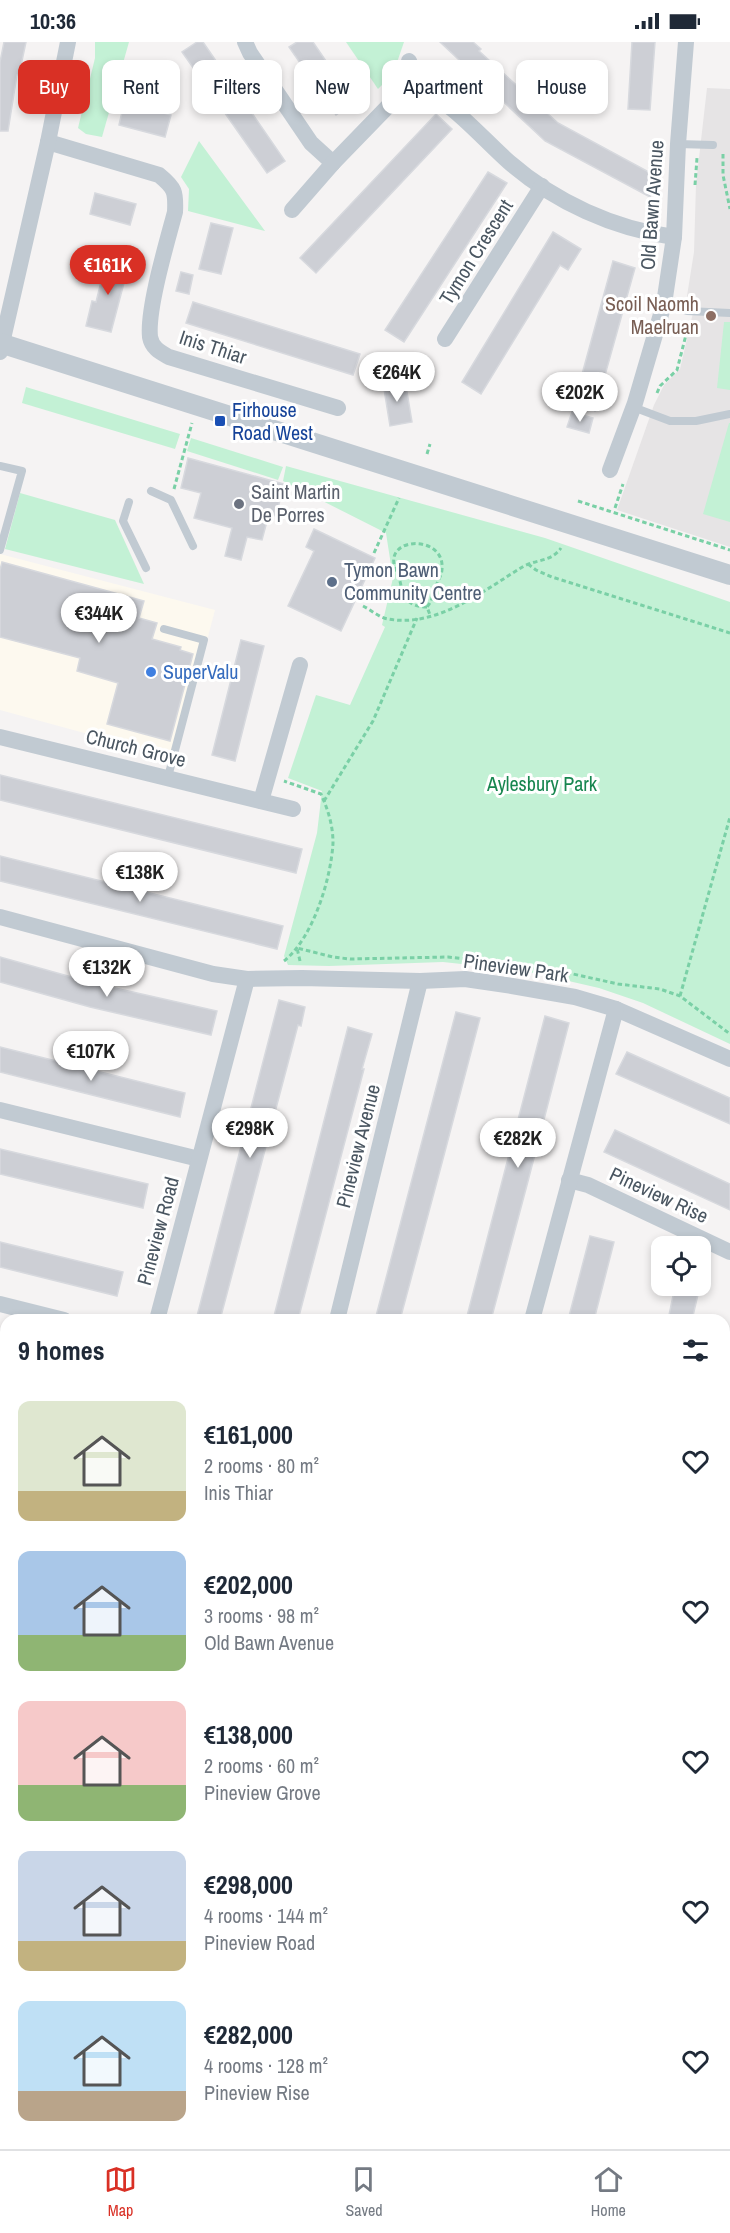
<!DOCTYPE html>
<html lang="en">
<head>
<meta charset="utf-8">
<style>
  :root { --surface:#fff; --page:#f6f6f7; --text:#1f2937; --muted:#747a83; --line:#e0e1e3; --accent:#d93025 }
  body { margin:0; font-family:"Archivo Narrow",sans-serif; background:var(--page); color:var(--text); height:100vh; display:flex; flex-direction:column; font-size:22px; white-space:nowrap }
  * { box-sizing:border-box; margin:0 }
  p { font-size:20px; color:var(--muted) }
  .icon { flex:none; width:33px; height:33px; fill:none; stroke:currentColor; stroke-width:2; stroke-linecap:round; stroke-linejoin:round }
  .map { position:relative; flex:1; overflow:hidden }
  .sheet { position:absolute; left:0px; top:1272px; width:730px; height:836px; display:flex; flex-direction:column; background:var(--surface); border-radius:18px 18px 0 0; box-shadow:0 3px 9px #0003 }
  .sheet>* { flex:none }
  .guide { position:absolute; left:18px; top:18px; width:694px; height:54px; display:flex; gap:12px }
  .tools { position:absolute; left:651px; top:1194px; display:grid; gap:12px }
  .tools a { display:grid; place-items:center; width:60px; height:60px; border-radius:12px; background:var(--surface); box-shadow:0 3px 9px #0003; font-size:30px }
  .price { position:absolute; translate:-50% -51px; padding:0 14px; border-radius:21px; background:#fff; color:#222; font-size:20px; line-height:39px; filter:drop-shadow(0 2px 3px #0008) }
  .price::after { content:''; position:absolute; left:50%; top:36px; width:18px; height:14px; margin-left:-9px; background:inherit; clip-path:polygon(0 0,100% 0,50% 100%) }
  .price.current { background:var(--accent); color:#fff }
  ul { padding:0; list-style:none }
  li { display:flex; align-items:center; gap:18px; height:150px; padding:0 18px }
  li span { display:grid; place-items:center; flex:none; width:168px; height:120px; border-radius:12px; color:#555 }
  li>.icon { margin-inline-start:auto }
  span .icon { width:72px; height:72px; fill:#fffc; stroke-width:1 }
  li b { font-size:26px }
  h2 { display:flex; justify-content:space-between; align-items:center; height:72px; padding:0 18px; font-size:26px }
  .chip { padding:0 21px; border-radius:12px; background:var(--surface); box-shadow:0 3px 9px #0003; font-size:21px; line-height:54px }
  .chip.current { background:var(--accent); color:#fff }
  .status { display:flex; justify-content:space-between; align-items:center; height:42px; padding:0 30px; background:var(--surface); direction:ltr }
  .status svg { height:16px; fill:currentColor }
  .tab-bar { display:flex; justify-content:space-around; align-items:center; height:84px; border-top:2px solid var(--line); background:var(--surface); font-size:16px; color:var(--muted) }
  .tab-bar a { display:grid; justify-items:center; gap:3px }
  .tab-bar .current { color:var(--accent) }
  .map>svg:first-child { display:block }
</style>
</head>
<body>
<div class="status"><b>10:36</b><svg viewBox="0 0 49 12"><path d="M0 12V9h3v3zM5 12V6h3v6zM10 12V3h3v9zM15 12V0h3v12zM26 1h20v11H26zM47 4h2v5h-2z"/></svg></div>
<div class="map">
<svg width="730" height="2107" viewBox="0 0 730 2107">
  <rect width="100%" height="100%" fill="#f5f3f3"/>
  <path fill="#fdf9ef" d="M0,512L215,568L176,716L0,668Z"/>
  <path fill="#e6e4e5" d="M707,46L730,47V505L617,468L654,363L664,343L680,327L695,262L687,254L694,210L696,142Z"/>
  <g fill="#c3f1d5">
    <path d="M95,0H129L102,95L86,92L78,86L95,16Z"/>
    <path d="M346,0H404L393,32L378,47Z"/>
    <path d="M199,99L265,189L188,169L189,147L181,135Z"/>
    <path d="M724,280H730V348L717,346Z"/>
    <path d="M26,345L180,392L175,407L22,361Z"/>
    <path d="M729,381H730V480L703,472Z"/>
    <path d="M191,396L283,425L278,438L187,409Z"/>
    <path d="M286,424L545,496L730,560V1002L643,961L599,946L525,929L443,920L329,924L288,923L284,914L317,791L322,749L288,736L316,653L350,663L385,585L382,583L393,536L386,491L283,439Z"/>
    <path d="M20,451L115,478L144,542L5,507Z"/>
    <path d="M730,1564V1660H725V1565Z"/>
    <path d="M0,1618H6V2102H357V2103L347,2107H0Z"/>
    <path d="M730,1888V2107H474L467,2102H724V1892Z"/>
  </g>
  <g fill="#cdcfd5" stroke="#d7d9de" stroke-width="1.5">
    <path d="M4,0H26L19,33H17L8,89H0V20Z"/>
    <path d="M197,0H203L285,119L267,131L182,10Z"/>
    <path d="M297,0H313L354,60L336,73L289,5Z"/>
    <path d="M440,0H473L481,7L479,9L558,81L660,136L650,155L545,99Z"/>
    <path d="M632,0H655L650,68L628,67Z"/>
    <path d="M124,61L171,73L165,95L119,83Z"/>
    <path d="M436,72L452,87L316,231L300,216Z"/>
    <path d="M488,130L507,141L404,300L385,288Z"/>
    <path d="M95,151L136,162L130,183L90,172Z"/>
    <path d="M211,181L233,186L221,232L199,227Z"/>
    <path d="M553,190L581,207L568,228L560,223L481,352L462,340Z"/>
    <path d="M107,216L129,222L111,290L86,284L92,259L96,260Z"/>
    <path d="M613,219L635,226L595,369L575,358Z"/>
    <path d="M181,230L193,233L189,252L176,249Z"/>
    <path d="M193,260L360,312L353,333L186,281Z"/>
    <path d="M405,338L412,380L390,384L383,341Z"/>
    <path d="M572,370L593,376L589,391L567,385Z"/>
    <path d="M188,416L284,442L276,474L269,472L262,498L247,495L241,518L225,514L232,486L194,476L201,451L181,446Z"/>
    <path d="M314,487L375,516L341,589L288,564L314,509L306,505Z"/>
    <path d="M2,520L144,559L139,576L157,581L152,597L181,605L180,608L193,612L170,699L107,682L118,641L77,629L80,616L0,595V528Z"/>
    <path d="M241,598L264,604L235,719L212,713Z"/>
    <path d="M0,733L302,807L296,831L0,758Z"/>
    <path d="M0,814L283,884L277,907L0,839Z"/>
    <path d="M0,915L93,941L217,969L211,993L90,965L0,940Z"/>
    <path d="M279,958L305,965L301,984L298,983L292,1006L220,1278H196Z"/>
    <path d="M456,970L480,976L443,1117L400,1278H375Z"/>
    <path d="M545,974L569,981L527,1143L491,1278H466Z"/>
    <path d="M348,985L372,992L362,1027H364L298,1278H273Z"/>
    <path d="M0,1005L185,1051L180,1075L0,1030Z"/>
    <path d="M627,1010L730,1056V1082L616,1032Z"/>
    <path d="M615,1088L730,1142V1168L604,1110Z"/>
    <path d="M0,1107L148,1142L143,1166L0,1132Z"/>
    <path d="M590,1194L614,1200L603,1243L594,1278H568Z"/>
    <path d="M0,1200L123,1230L117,1254L0,1225Z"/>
    <path d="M675,1244H700L692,1278H668Z"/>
  </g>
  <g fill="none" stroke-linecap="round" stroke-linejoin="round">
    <g stroke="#7ad0a6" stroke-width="3" stroke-dasharray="4.5 3" stroke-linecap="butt">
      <path d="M723,112V133L730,167"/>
      <path d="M695,143L697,116L699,115"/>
      <path d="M657,351L660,344L677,328L689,281"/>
      <path d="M427,412L430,402"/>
      <path d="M174,447L192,381"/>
      <path d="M578,459L730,508"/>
      <path d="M615,466L623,442"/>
      <path d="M374,511L399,456"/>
      <path d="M528,522L536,528L552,535L730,591"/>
      <path d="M363,564C371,568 380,576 388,577C438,586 484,548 524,524C538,517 551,520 561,506"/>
      <path d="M427,565C413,565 403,559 401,544C400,537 396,529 394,522C389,494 445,494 442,527C442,533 438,538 436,544C432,553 433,558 427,565L430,573"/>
      <path d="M324,759L373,679L417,576"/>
      <path d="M284,919C313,896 331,837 333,801C333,783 328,768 321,752L284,739"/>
      <path d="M300,919L297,906L333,915L350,917L448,915L488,919L555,928L618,942L660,947L680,954L730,992"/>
      <path d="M680,954L730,775"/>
      <path d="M0,1768L6,1769"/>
    </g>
    <g stroke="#c1cad2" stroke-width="8">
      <path d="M678,102L713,103"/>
      <path d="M664,262L687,269L730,271"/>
      <path d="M633,365L670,379H696L730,372"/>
      <path d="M0,424L22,429L0,508"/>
      <path d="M151,449L171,458L193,504"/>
      <path d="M129,460L123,479L146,526"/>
      <path d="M164,587L204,598L168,735"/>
      <path d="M724,1692L730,1691"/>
      <path d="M724,1816L730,1819"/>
    </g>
    <g stroke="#c1cad2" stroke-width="16">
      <path d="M245,0L250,11L311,101L333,121"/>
      <path d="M409,19L417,44"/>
      <path d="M48,100L159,133C175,146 176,150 175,170C167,200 147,267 150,295C152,306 160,310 169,315L338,366"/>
      <path d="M292,168L333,121L399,53L417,44C453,61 480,94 509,120C555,160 614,187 674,195"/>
      <path d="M445,297L542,144"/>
      <path d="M0,310L48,100L68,0"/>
      <path d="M610,428L635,361L664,262L674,195L678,102L686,0"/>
      <path d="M0,695L293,767"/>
      <path d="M261,759L300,623"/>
      <path d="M0,875L213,932L247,937L302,936L420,939L465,937L512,944L575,955L616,967L730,1017"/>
      <path d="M0,1068L199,1117"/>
      <path d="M569,1138L588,1143L730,1210"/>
      <path d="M0,1262L64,1278"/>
      <path d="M157,1278L247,937"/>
      <path d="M337,1278L420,939"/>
      <path d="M532,1278L616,967"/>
      <path d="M724,1338L730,1313"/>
      <path d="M0,1408L6,1409"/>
      <path d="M724,1437L730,1435"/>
      <path d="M0,1610H6"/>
    </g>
    <g stroke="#c1cad2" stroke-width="20">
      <path d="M0,301L730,533"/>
      <path d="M724,1880L730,1876"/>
      <path d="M399,2107L407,2102"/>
    </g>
  </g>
  <circle fill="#8d6e63" stroke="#fff" stroke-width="2" cx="711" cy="274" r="6"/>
  <rect fill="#1a4fb4" stroke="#fff" stroke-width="2" x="214" y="373" width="12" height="12" rx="3"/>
  <circle fill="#6b7280" stroke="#fff" stroke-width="2" cx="239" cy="462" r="6"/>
  <circle fill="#5c6f8a" stroke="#fff" stroke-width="2" cx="332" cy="540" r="6"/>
  <circle fill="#3f7fe0" stroke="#fff" stroke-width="2" cx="151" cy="630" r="6"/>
  <g text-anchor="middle" stroke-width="6" stroke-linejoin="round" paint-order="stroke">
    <g font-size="20" fill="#4a5661" stroke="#fff">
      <text transform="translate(652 163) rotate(-86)" y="7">Old Bawn Avenue</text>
      <text transform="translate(476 210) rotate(-58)" y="7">Tymon Crescent</text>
      <text transform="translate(213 305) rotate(18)" y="7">Inis Thiar</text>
      <text transform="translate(136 706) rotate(14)" y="7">Church Grove</text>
      <text transform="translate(516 926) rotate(8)" y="7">Pineview Park</text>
      <text transform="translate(358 1104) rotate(-76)" y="7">Pineview Avenue</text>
      <text transform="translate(659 1153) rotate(25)" y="7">Pineview Rise</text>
      <text transform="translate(158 1189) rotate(-75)" y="7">Pineview Road</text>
    </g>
    <g font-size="20" fill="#785e54" stroke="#fff" text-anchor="end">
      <text x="699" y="269">Scoil Naomh<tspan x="699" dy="23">Maelruan</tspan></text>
    </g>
    <g font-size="20" fill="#164399" stroke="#fff" text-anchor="start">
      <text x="232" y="375">Firhouse<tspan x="232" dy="23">Road West</tspan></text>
    </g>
    <g font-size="20" fill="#5b616d" stroke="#fff" text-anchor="start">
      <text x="251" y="457">Saint Martin<tspan x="251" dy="23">De Porres</tspan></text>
    </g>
    <g font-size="20" fill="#4e5e75" stroke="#fff" text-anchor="start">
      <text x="344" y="535">Tymon Bawn<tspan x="344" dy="23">Community Centre</tspan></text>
    </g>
    <g font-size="20" fill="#366cbe" stroke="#fff" text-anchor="start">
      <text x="163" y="637">SuperValu</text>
    </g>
    <g font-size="20" fill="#17864f" stroke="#fff">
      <text x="542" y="749">Aylesbury Park</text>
    </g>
  </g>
</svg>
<div class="tools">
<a><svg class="icon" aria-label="locate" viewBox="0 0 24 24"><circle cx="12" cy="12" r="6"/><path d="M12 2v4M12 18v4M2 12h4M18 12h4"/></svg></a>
</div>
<b class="price current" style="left:108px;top:254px">€161K</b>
<b class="price" style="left:397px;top:361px">€264K</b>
<b class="price" style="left:580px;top:381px">€202K</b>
<b class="price" style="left:99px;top:602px">€344K</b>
<b class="price" style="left:140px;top:861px">€138K</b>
<b class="price" style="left:107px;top:956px">€132K</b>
<b class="price" style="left:91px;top:1040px">€107K</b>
<b class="price" style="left:250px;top:1117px">€298K</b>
<b class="price" style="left:518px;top:1127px">€282K</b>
<div class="guide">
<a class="chip current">Buy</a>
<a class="chip">Rent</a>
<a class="chip">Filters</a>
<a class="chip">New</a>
<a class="chip">Apartment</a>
<a class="chip">House</a>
</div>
<section class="sheet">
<h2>9 homes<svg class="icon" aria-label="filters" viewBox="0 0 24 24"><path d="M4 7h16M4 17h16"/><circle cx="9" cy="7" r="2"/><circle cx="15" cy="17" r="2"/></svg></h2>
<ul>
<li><span style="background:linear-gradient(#dfe7d0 75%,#c2b280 0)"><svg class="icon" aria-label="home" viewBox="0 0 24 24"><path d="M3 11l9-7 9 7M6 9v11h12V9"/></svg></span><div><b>€161,000</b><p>2 rooms · 80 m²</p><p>Inis Thiar</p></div><svg class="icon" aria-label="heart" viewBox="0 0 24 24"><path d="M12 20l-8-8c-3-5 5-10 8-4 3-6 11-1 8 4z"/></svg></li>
<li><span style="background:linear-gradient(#a9c7e8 70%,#8fb573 0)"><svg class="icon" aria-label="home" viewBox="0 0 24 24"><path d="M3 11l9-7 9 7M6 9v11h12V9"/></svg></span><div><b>€202,000</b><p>3 rooms · 98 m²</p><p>Old Bawn Avenue</p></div><svg class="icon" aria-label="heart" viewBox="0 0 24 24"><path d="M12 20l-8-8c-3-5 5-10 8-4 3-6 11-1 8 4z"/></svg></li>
<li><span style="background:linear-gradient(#f6c9c9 70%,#8fb573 0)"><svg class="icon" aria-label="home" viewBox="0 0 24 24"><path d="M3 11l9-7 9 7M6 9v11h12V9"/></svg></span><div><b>€138,000</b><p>2 rooms · 60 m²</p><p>Pineview Grove</p></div><svg class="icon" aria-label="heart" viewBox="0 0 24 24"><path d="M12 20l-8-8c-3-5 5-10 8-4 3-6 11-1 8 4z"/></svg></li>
<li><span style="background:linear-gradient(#c9d6e8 75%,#c2b280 0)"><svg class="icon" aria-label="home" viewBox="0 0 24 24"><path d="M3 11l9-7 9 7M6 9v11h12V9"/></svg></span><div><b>€298,000</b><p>4 rooms · 144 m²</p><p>Pineview Road</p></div><svg class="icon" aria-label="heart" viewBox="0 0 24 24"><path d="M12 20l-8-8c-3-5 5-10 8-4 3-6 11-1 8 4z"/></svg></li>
<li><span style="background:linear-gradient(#bfe0f5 75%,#b9a48a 0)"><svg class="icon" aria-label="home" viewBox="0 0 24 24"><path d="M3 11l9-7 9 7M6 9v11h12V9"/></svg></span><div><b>€282,000</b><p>4 rooms · 128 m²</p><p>Pineview Rise</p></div><svg class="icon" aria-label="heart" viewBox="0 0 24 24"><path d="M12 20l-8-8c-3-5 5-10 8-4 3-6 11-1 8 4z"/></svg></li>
</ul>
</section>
</div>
<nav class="tab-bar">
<a class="current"><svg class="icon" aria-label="map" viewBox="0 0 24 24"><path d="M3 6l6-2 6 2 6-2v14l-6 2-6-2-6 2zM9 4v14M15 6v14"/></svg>Map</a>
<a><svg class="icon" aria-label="saved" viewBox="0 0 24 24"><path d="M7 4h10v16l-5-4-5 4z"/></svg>Saved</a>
<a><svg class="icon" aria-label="home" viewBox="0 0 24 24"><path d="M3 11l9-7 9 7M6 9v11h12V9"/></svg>Home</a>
</nav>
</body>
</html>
